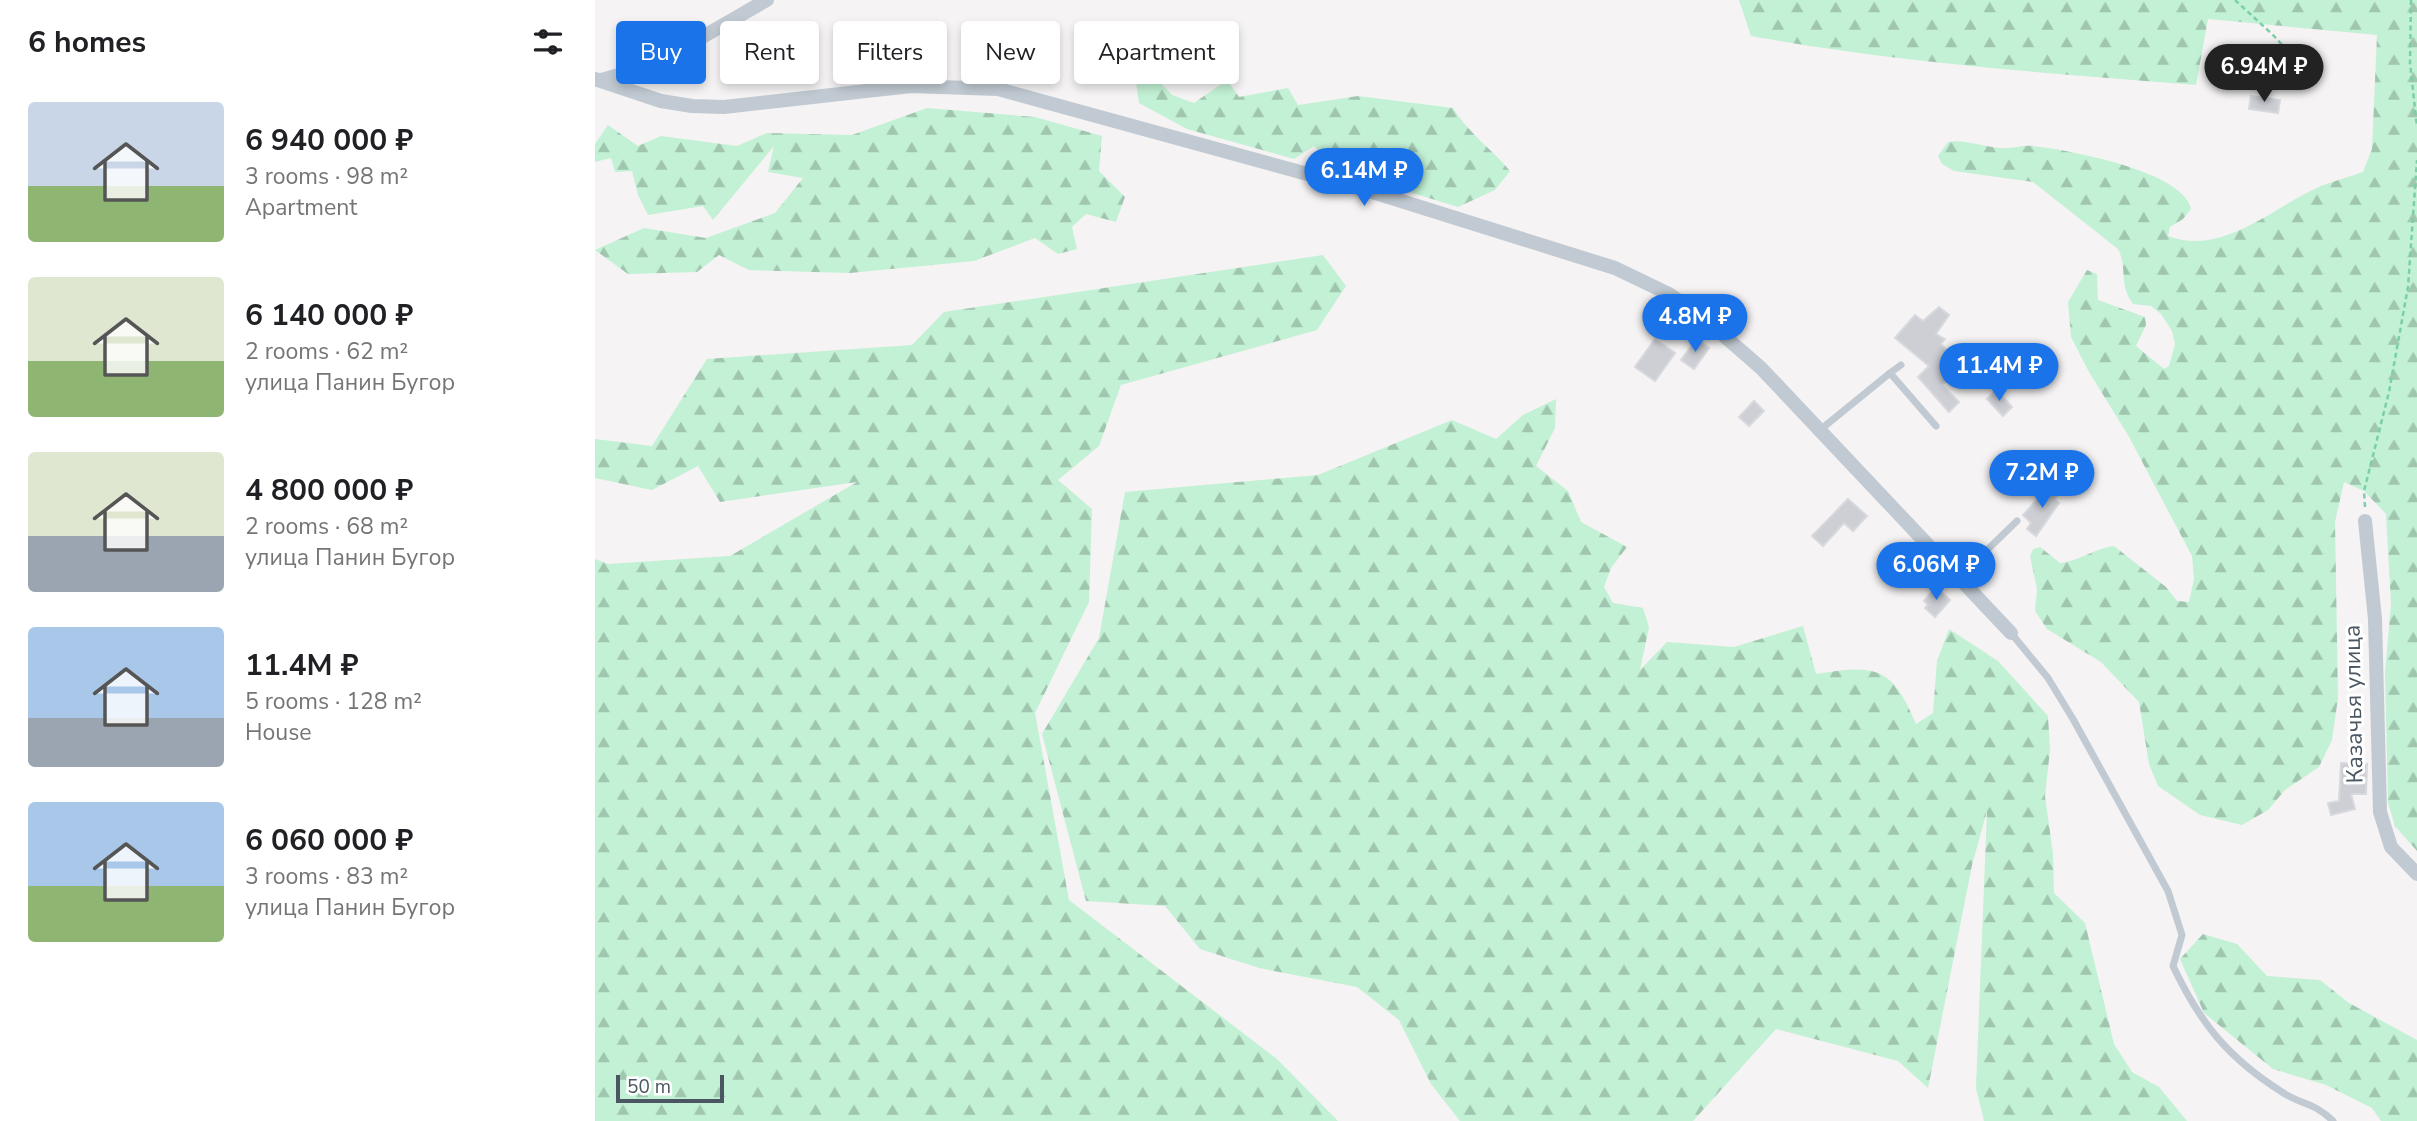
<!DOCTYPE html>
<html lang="en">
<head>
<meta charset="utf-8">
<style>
  :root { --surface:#fff; --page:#f2f2f2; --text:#202124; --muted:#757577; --accent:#1a73e8 }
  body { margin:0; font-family:"Nunito Sans",sans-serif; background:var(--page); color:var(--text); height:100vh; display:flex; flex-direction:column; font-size:26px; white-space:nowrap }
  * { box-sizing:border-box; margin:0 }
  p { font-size:23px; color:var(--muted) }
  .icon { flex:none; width:38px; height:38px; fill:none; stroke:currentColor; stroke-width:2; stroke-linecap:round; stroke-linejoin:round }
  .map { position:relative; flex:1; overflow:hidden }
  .panel { display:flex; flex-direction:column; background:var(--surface); width:595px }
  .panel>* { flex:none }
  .hud { position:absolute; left:21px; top:21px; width:665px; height:63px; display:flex; gap:14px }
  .scale { position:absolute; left:21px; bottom:18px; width:108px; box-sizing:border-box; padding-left:7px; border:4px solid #4a5661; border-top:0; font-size:19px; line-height:24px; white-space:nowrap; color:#4a5661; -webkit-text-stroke:5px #fff; paint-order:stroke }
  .price { position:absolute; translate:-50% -60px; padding:0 16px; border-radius:24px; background:var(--accent); color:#fff; font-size:23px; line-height:46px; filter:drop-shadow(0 2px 4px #0008) }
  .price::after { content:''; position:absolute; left:50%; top:42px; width:21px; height:16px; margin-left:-10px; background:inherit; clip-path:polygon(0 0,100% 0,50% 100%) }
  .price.current { background:#222; color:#fff }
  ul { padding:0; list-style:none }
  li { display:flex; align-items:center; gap:21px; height:175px; padding:0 28px }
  li span { display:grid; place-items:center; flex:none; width:196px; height:140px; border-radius:7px; color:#555 }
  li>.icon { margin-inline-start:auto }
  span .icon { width:84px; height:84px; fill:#fffc; stroke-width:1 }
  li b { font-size:30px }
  h2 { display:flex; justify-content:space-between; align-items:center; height:84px; padding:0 28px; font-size:30px }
  .tag { padding:0 24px; border-radius:7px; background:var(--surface); box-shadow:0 4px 10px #0003; font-size:24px; line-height:63px }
  .tag.current { background:var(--accent); color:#fff }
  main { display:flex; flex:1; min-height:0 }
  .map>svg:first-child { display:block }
</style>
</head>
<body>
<main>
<section class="panel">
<h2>6 homes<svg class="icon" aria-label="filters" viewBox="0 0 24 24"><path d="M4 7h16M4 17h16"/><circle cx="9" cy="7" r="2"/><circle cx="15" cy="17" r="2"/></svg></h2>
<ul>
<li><span style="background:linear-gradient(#c9d6e8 60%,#8fb573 0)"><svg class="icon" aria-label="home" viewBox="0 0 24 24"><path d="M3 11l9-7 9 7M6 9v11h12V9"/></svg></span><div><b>6 940 000 ₽</b><p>3 rooms · 98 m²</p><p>Apartment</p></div></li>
<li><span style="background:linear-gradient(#dfe7d0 60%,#8fb573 0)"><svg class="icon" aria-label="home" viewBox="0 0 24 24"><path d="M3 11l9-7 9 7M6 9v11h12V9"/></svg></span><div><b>6 140 000 ₽</b><p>2 rooms · 62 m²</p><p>улица Панин Бугор</p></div></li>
<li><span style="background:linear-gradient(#dfe7d0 60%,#9aa5b1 0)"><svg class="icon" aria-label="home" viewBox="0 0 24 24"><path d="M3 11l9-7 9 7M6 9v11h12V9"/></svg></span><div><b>4 800 000 ₽</b><p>2 rooms · 68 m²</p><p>улица Панин Бугор</p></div></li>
<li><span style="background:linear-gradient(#a9c7e8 65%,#9aa5b1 0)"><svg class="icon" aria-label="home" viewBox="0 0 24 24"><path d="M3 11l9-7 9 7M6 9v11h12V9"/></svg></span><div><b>11.4M ₽</b><p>5 rooms · 128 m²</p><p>House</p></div></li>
<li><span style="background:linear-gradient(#a9c7e8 60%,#8fb573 0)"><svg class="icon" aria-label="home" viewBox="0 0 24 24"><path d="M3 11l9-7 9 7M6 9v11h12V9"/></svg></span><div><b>6 060 000 ₽</b><p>3 rooms · 83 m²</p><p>улица Панин Бугор</p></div></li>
</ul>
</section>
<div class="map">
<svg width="1822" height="1121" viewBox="0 0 1822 1121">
  <defs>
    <pattern id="forest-firs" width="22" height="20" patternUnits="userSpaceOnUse" patternTransform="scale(1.75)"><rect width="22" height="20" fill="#c3f1d5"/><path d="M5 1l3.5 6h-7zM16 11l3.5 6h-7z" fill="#a0c6b0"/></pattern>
  </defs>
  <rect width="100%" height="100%" fill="#f5f3f3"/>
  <g fill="url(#forest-firs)">
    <path d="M1144,0H1822V851L1800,826L1793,803L1790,673L1796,604L1791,514L1769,491L1749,482L1740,522L1743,698L1737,740L1724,767L1690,790L1673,810L1647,825L1605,815L1563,786L1554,764L1544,702L1506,662L1452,629L1440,611L1442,589L1435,556L1438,549L1445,547L1465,563C1485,561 1500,548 1519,546L1571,587L1582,601L1594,602L1599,579L1597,556L1533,435L1494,372L1476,337L1473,302L1492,270L1502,274L1503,300L1550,317L1551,325L1541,346L1569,369L1574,366L1580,344L1577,331L1566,314L1556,306L1538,304C1523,283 1533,269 1523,249L1438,182L1359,171L1347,164L1343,156L1353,142C1371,139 1387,147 1406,148C1416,149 1427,145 1438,146C1473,150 1589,171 1596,209L1588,219L1575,227L1573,236C1628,257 1679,206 1726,186C1739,181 1754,177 1768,172L1777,149L1782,35L1613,19L1601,85C1452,73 1303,63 1156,36Z"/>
    <path d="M539,69L562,79L577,95L599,103L632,80L644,97L693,88L703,105L763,96L858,108C873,133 897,149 915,171L900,190L863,207L775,180L763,167L743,170L719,146L699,159L592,129L544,103Z"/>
    <path d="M332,108L440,117L507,136L504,171L530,197L521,222L491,214L477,227L482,249L463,254L440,238L379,261L255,273L154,270L124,255L102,272L33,274L0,250L49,228L111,238L180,213L208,178L173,172L179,146L118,220L108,206L53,215L43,195L37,171L20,172L16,158L0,162V144L13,125L43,146L66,136L142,146L172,133L257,135Z"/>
    <path d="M728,255L751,286L722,330L526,385L504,446L463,480L497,509L494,602L440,713L474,900L682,1059L743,1121H0V559L13,564L135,556L262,482L125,502L103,466L57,490L0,478V439L57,446L112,359L317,345L349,312Z"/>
    <path d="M961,399L960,428L941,466L973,491L986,522L1032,547L1016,568L1009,587L1018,603L1048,608L1054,627L1045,670L1072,642L1139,647L1208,626L1221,674C1281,664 1297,666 1321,724L1338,713L1342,661L1354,629L1403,661L1453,716L1455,750L1450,796L1458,854L1459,893L1490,923L1519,1044L1537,1072L1564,1087L1592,1121H1389L1381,1088L1392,811L1377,865L1333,1088L1303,1061L1181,1029L1098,1121H865L836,1084L804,1020L762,987L664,968L605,949L570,906L491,901L447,734L504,638L530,492L723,475L857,420L901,439L928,415Z"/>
    <path d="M1608,934L1642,944L1672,976L1725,980L1754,1003L1822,1040V1121H1786L1777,1108L1731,1085L1678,1069L1609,1013L1585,959Z"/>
  </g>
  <g fill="#cdcfd5" stroke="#d7d9de" stroke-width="2">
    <path d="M1656,96L1685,100L1683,113L1654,109Z"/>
    <path d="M1344,307L1354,315L1341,334L1350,339L1346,344L1367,367L1347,385L1364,402L1354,412L1323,377L1334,366L1300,338L1320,315L1328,321Z"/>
    <path d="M1060,339L1080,353L1060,381L1040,367Z"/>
    <path d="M1102,339L1114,348L1099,369L1086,360Z"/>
    <path d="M1401,390L1417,407L1408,416L1392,399Z"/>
    <path d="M1159,401L1169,411L1154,426L1144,417Z"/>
    <path d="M1454,486L1463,494L1460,499L1464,503L1441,536L1432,529L1436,523L1428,515Z"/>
    <path d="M1253,499L1272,516L1258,531L1249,523L1228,546L1217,536Z"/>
    <path d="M1296,557L1307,566L1295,581L1284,572Z"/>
    <path d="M1341,587L1355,600L1340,617L1330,608L1333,605L1329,601Z"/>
    <path d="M1746,763L1772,764L1771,794H1756L1760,809L1736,815L1733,803L1744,801Z"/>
  </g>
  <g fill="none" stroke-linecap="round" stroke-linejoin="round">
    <g stroke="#7ad0a6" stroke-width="2.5" stroke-dasharray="5 3.5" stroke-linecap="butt">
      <path d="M1640,0L1678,35L1713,73"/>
      <path d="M1816,0L1815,63L1822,127"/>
      <path d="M1770,507L1769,491L1794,392L1813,287L1822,160"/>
    </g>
    <g stroke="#c1cad2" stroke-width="7">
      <path d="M1295,373L1306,365"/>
      <path d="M1225,430L1295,373L1341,426"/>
      <path d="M1364,577L1422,521"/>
      <path d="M1416,633L1453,678L1478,719L1573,891L1587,935L1578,966C1605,1023 1633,1058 1687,1092C1706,1105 1719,1102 1738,1121"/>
    </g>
    <g stroke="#c1cad2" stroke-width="14">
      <path d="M0,79L66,101L97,106L129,107L316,86L403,89L771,190L1020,268L1074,294L1105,315L1166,368L1416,633"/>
      <path d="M6,80C67,65 118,30 172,0"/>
      <path d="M1770,521L1780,619L1785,812L1796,847L1822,874"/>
    </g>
  </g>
  <g text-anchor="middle" stroke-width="6" stroke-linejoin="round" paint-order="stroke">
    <g font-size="23" fill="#4a5661" stroke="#fff">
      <text transform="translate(1758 704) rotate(-91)" y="8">Казачья улица</text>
    </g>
  </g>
</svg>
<div class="scale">50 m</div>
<b class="price current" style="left:1669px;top:104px">6.94M ₽</b>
<b class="price" style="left:769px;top:208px">6.14M ₽</b>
<b class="price" style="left:1100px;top:354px">4.8M ₽</b>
<b class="price" style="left:1404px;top:403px">11.4M ₽</b>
<b class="price" style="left:1447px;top:510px">7.2M ₽</b>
<b class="price" style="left:1341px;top:602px">6.06M ₽</b>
<div class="hud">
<a class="tag current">Buy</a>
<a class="tag">Rent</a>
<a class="tag">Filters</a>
<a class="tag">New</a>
<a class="tag">Apartment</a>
</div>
</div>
</main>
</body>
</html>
